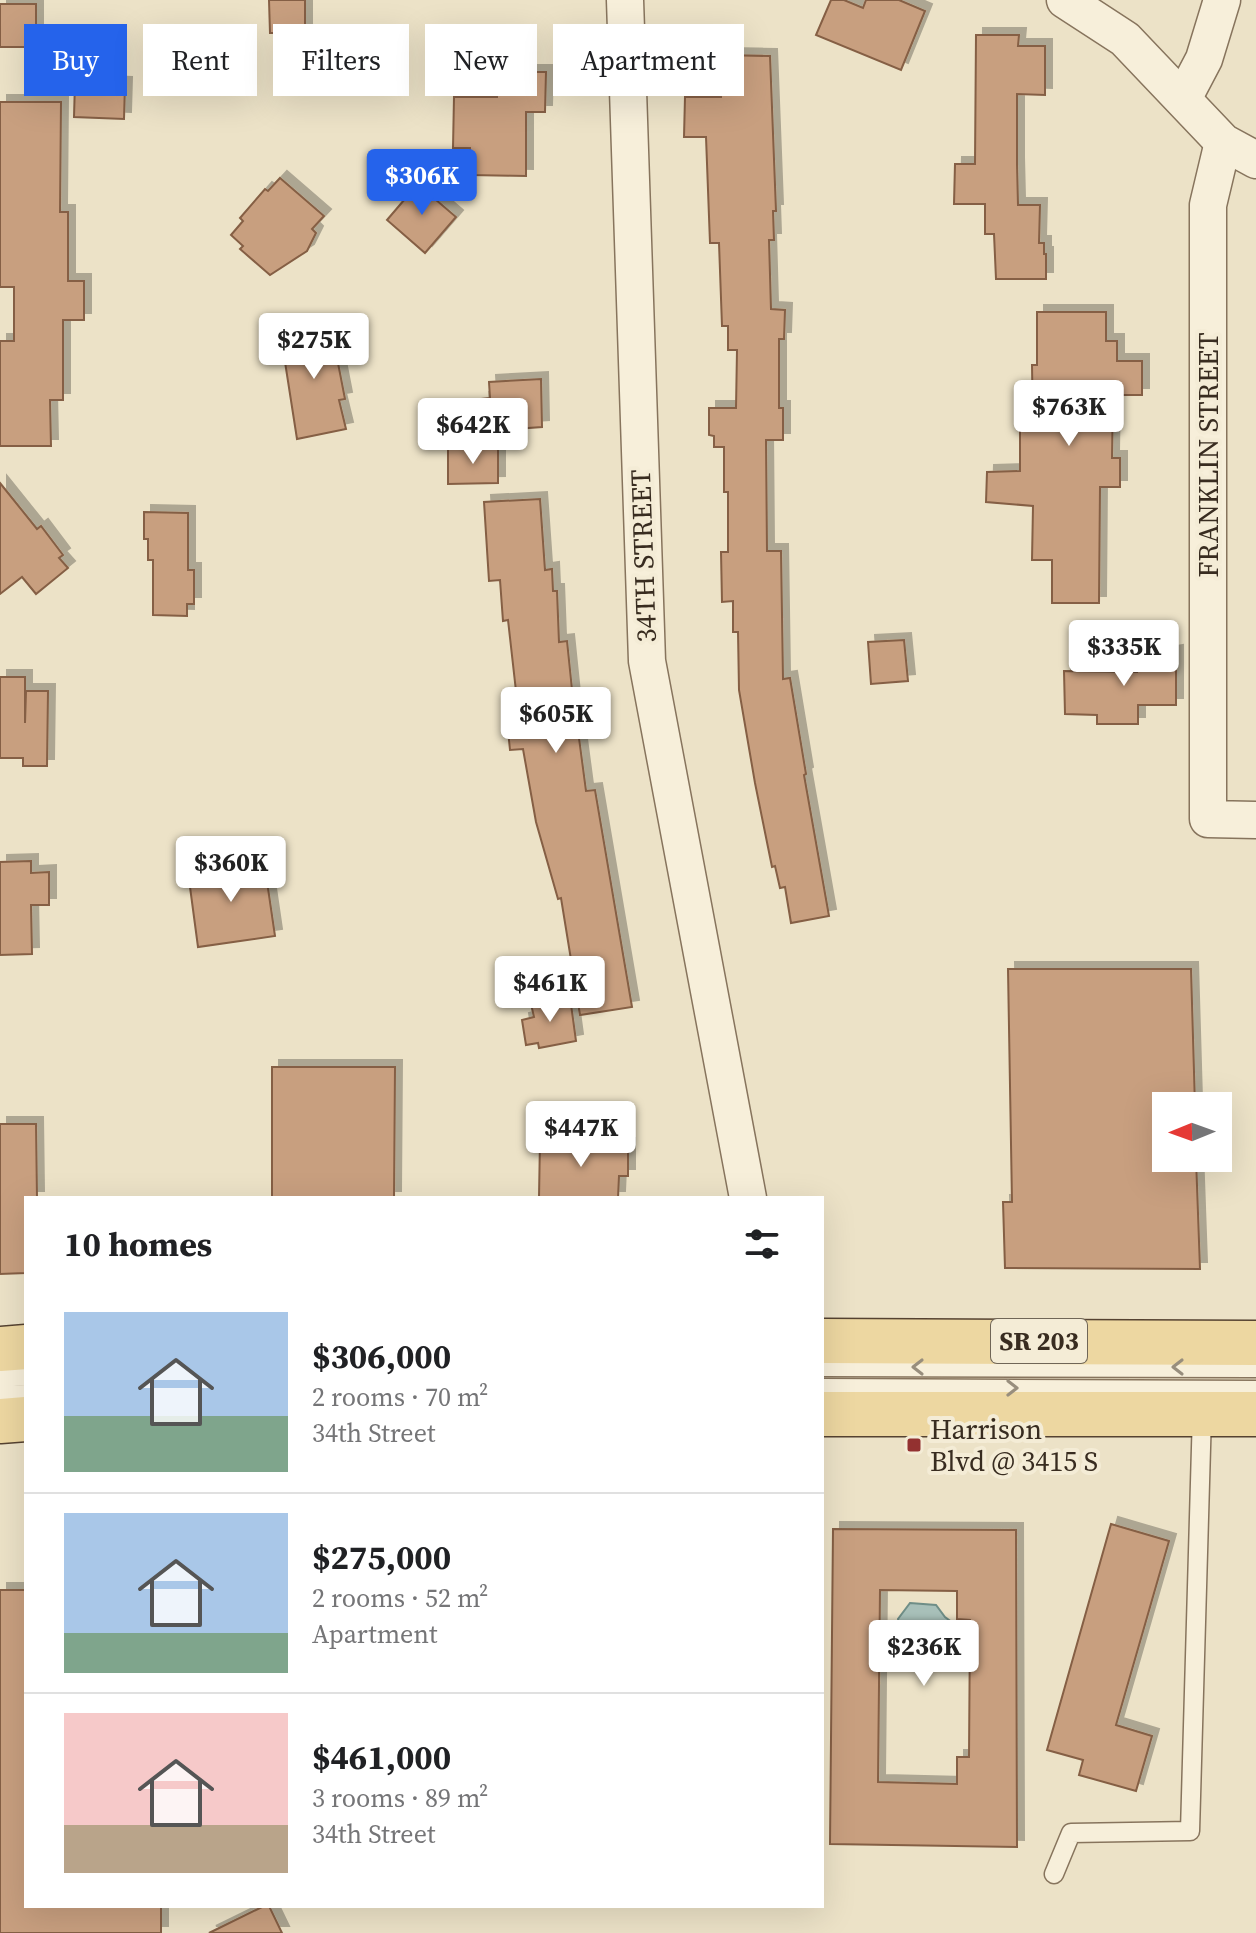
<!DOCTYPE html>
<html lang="en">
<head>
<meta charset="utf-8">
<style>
  :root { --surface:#fff; --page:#f2f2f2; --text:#202124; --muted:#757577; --line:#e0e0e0; --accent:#2563eb }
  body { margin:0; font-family:"Source Serif 4",serif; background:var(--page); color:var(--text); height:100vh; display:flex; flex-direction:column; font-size:30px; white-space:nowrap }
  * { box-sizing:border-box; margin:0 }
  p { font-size:26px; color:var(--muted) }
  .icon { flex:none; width:44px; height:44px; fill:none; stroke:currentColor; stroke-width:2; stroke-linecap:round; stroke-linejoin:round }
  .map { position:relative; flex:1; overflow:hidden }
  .details { position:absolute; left:24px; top:1196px; width:800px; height:712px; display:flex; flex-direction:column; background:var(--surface); border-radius:0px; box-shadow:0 8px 32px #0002 }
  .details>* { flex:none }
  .guide { position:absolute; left:24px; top:24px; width:800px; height:72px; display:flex; gap:16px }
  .needle { width:52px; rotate:269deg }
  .controls { position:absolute; left:1152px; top:1092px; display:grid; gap:16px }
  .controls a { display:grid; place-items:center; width:80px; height:80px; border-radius:0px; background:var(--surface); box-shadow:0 8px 32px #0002; font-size:40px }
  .price { position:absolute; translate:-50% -68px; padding:0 18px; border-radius:8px; background:#fff; color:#222; font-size:26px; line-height:52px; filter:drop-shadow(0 2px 4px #0008) }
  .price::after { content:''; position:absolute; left:50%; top:48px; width:24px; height:18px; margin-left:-12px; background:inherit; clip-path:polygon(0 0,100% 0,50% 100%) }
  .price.active { background:var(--accent); color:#fff }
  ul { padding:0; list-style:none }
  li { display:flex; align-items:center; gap:24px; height:200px; padding:0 40px }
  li+li { border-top:2px solid var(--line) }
  li span { display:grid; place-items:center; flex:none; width:224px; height:160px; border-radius:0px; color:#555 }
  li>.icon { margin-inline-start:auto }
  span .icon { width:96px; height:96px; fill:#fffc; stroke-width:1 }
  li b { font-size:34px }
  h2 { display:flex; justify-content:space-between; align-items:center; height:96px; padding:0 40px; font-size:34px }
  .tag { padding:0 28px; border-radius:0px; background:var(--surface); box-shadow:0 8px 32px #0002; font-size:28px; line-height:72px }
  .tag.active { background:var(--accent); color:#fff }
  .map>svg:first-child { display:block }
</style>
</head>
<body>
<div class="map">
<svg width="1256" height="1933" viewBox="0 0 1256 1933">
  <defs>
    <filter id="shadow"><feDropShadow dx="7" dy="-7" stdDeviation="0" flood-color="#0004"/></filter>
  </defs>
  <rect width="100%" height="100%" fill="#ece2c7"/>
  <path fill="#a8c0b9" stroke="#6f8e87" stroke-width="2" d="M910,1603L936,1605L945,1617L957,1626L952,1646L934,1667C907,1659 904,1645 898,1619Z"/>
  <g fill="#c89f7f" stroke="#855f44" stroke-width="2" fill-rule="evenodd" filter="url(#shadow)">
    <path d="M269,0H305V33H270Z"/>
    <path d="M831,0H844L863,8L866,0H899L925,11L901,70L816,35Z"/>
    <rect x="0" y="4" width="36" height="43"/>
    <path d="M976,35H1019L1018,46H1045V95L1017,94V164L1018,205H1040L1039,243H1044V254H1046V279H996L994,234H985V204H954L955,164H975Z"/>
    <path d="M722,55L770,56L776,211H773L774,240H769L771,309L785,310L784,339H779V408H783V440H766L767,551H781L783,679L790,678L806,774L804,775L829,916L791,923L785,887L780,888L775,866L772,867L755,783L739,690L738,632H733V601L722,602L721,552H728V492H724V447H714V436L709,435V408H736L737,350H728V326H722L719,243H710L706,137H684L685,97H721Z"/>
    <path d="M497,72H546L545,112H526V176L470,175V148H453L454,97H497Z"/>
    <path d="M75,82L125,84L124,119L74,117Z"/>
    <path d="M0,102H61L60,212H68V281H84V320H63V400H50L51,446H0V341H14V287H0Z"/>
    <path d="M428,172V193L456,217L425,253L387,220Z"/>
    <path d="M280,178L324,216L312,229L316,233L307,251L270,275L240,249L243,246L231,235L243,221L240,218L265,189L268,191Z"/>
    <path d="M1037,312H1106V341H1117V361H1142V395H1113L1112,458H1120V487H1100L1099,603H1052V560H1032L1033,506L986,502L987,472L1020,471V430H1033L1032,365H1037Z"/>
    <path d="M330,322L345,399L339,400L346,429L297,439L285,362L290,361L284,332Z"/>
    <path d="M541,379L542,427L484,431L482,399L490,398L489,382Z"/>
    <path d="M498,447V483L448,484V448Z"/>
    <path d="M0,483L37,529L41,526L63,555L59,558L68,568L36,594L22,577L0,594Z"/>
    <path d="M540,499L545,570L552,569L553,591H557L559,642L567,641L577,738H579L586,791L595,790L632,1007L580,1015L561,898L558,899L536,822L523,749L510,750L507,720L519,718L508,620L503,621L500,580L489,581L484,502Z"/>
    <path d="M144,512L188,513V570H194V604H187V616L153,615V560H148V539H144Z"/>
    <path d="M904,640L908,681L871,684L868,642Z"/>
    <path d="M1169,642L1170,653L1176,652V705H1138V724H1097V715L1065,714L1064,671L1137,672V653H1144V643Z"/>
    <path d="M0,677H25V723L26,691H48L47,766H23V758H0Z"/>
    <path d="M31,861V873L49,872V905H31L32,954L0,955V862Z"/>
    <path d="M264,861L275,936L198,947L188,872Z"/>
    <path d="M1008,969H1191L1195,1106H1166V1158H1196L1200,1269L1005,1268L1003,1202H1012Z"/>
    <path d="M570,997L576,1041L539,1048L538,1043L526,1045L522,1020L534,1017L531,1004Z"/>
    <path d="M272,1067H395L394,1198H272Z"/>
    <path d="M0,1124H36L37,1198H26V1273L0,1274Z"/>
    <path d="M540,1140L617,1141V1146L628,1145V1176H619L618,1198H539Z"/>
    <path d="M1111,1524L1169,1541L1116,1725L1152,1736L1136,1791L1079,1775L1083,1760L1047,1750Z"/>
    <path d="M833,1529L1016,1530L1017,1847L830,1844ZM880,1590L957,1591V1619L970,1620L969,1757H957V1784L878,1782Z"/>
    <path d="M0,1590H26V1906H161V1933H0Z"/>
    <path d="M264,1906H269L282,1933H209Z"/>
  </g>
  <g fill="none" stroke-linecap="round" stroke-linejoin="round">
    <defs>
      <g id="lane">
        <path d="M822,1367L1256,1368"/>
        <path d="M0,1378L26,1376"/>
        <path d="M822,1388L1256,1390"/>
        <path d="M0,1395L26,1394"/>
        <path d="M1054,1874L1071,1833L1190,1831L1202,1413"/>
      </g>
      <g id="street">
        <path d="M625,0L647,661L748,1198"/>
        <path d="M1065,0L1125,39L1223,142L1256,160"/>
        <path d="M1183,99L1204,59L1222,0"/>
        <path d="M1223,142L1208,205V819L1256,820"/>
      </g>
      <g id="primary">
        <path d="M822,1341L1256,1343"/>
        <path d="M0,1349L26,1347"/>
        <path d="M822,1414H1256"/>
        <path d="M0,1421L26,1419"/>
      </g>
    </defs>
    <use href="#lane" stroke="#87745d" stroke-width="21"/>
    <use href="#street" stroke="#87745d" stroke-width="39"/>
    <use href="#primary" stroke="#554231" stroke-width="47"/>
    <use href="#lane" stroke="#f7efda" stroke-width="18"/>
    <use href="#street" stroke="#f7efda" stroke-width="36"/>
    <use href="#primary" stroke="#edd7a1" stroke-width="44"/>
  </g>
  <defs><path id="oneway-chevron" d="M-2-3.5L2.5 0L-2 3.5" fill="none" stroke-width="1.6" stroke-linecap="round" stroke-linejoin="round" transform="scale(2)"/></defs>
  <g stroke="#988e7d">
    <use href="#oneway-chevron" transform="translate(918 1367) rotate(180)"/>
    <use href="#oneway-chevron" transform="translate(1178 1367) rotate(-180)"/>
    <use href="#oneway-chevron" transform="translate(1012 1388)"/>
  </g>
  <rect fill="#933130" stroke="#f4ecd6" stroke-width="3" x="906" y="1437" width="16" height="16" rx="4"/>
  <g text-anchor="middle" stroke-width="8" stroke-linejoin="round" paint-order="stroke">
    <rect fill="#f4ecd6" stroke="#706657" stroke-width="2" x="991" y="1319" width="96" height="44" rx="6"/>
    <g font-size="26" font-weight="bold" fill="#382c20">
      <text x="1039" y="1350">SR 203</text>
    </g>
    <g font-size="28" fill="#382c20" stroke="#f4ecd6">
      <text transform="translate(1208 455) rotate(-90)" y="10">FRANKLIN STREET</text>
      <text transform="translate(643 556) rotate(-92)" y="10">34TH STREET</text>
    </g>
    <g font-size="28" fill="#382c20" stroke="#f4ecd6" text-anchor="start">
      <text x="930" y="1439">Harrison<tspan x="930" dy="32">Blvd @ 3415 S</tspan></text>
    </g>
  </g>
</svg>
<div class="controls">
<a><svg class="needle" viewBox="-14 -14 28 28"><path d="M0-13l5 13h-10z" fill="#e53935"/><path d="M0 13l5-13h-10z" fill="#757577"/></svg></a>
</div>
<b class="price active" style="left:422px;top:217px">$306K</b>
<b class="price" style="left:314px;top:381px">$275K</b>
<b class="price" style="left:1069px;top:448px">$763K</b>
<b class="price" style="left:473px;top:466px">$642K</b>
<b class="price" style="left:1124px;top:688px">$335K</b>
<b class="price" style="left:556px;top:755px">$605K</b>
<b class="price" style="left:231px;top:904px">$360K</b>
<b class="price" style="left:550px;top:1024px">$461K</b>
<b class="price" style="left:581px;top:1169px">$447K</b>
<b class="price" style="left:924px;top:1688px">$236K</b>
<div class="guide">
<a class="tag active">Buy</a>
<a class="tag">Rent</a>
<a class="tag">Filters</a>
<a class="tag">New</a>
<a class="tag">Apartment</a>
</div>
<section class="details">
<h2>10 homes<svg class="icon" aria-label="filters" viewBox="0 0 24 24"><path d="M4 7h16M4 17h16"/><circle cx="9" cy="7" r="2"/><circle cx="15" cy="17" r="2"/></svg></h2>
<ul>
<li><span style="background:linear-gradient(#a9c7e8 65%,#7fa58c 0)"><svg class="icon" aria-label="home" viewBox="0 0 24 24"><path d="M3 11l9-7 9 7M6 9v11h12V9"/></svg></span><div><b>$306,000</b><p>2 rooms · 70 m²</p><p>34th Street</p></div></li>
<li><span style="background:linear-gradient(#a9c7e8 75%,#7fa58c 0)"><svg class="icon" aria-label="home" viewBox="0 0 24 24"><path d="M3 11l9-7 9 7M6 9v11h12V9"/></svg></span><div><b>$275,000</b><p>2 rooms · 52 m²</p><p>Apartment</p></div></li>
<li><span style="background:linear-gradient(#f6c9c9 70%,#b9a48a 0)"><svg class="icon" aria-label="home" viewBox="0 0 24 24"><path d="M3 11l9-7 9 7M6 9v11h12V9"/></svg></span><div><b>$461,000</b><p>3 rooms · 89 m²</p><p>34th Street</p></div></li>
</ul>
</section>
</div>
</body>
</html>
